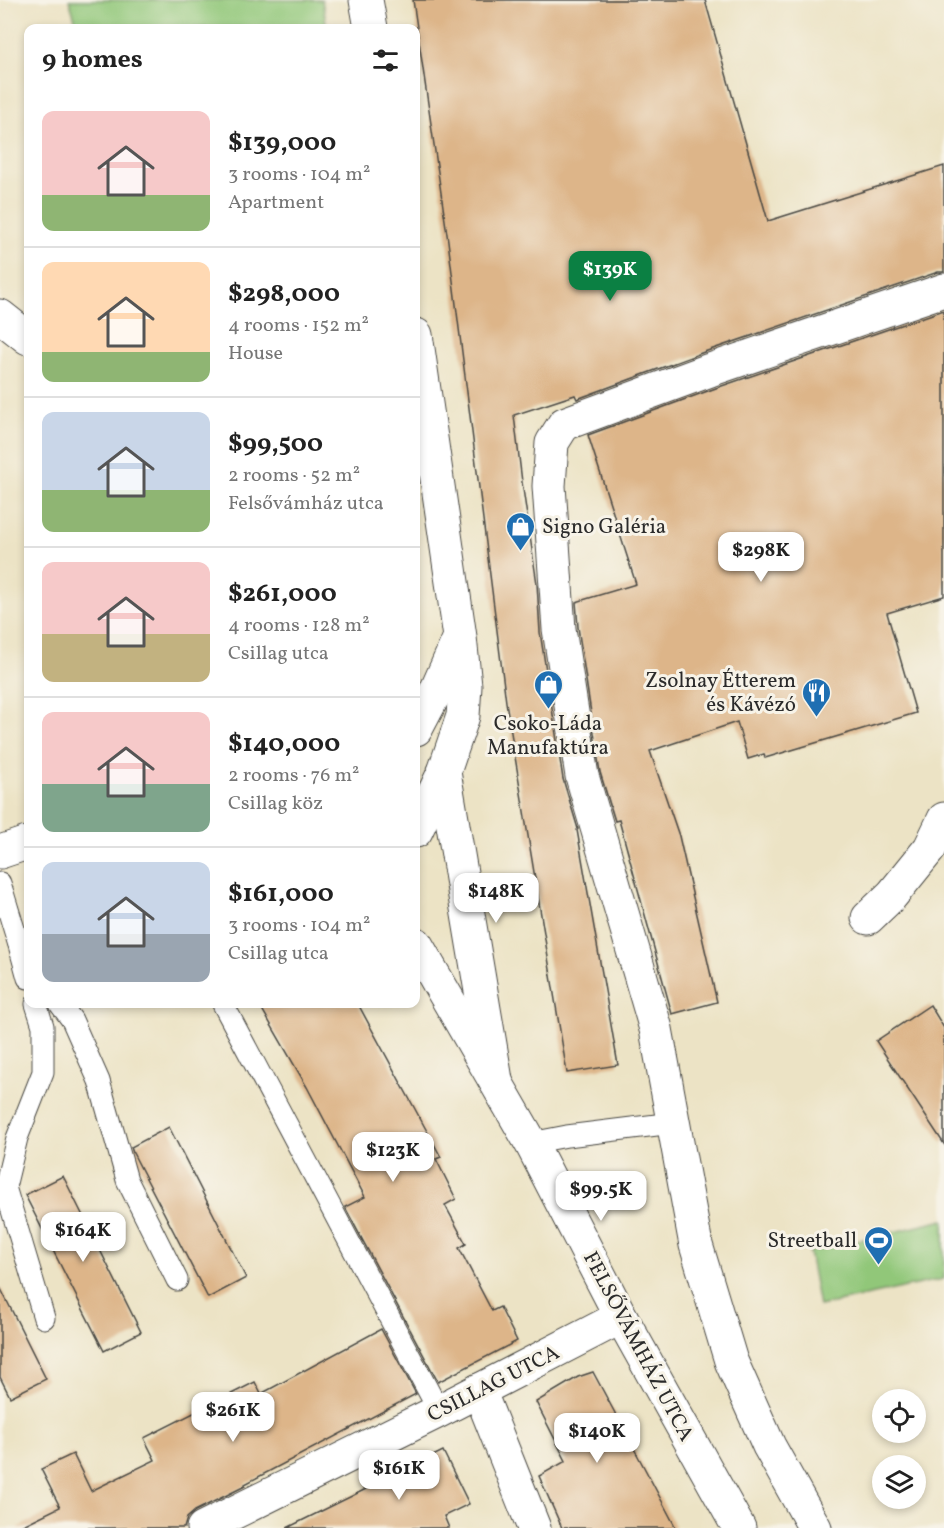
<!DOCTYPE html>
<html lang="en">
<head>
<meta charset="utf-8">
<style>
  :root { --surface:#fff; --page:#f6f6f6; --text:#222; --muted:#767676; --line:#e0e0e0; --accent:#0b8043 }
  body { margin:0; font-family:Vollkorn,serif; background:var(--page); color:var(--text); height:100vh; display:flex; flex-direction:column; font-size:22px; white-space:nowrap }
  * { box-sizing:border-box; margin:0 }
  p { font-size:20px; color:var(--muted) }
  .icon { flex:none; width:33px; height:33px; fill:none; stroke:currentColor; stroke-width:2; stroke-linecap:round; stroke-linejoin:round }
  .map { position:relative; flex:1; overflow:hidden }
  .panel { position:absolute; left:24px; top:24px; width:396px; height:984px; display:flex; flex-direction:column; background:var(--surface); border-radius:12px; box-shadow:0 3px 9px #0003 }
  .panel>* { flex:none }
  .buttons { position:absolute; left:872px; top:1389px; display:grid; gap:12px }
  .buttons a { display:grid; place-items:center; width:54px; height:54px; border-radius:50%; background:var(--surface); box-shadow:0 3px 9px #0003; font-size:30px }
  .price { position:absolute; translate:-50% -51px; padding:0 14px; border-radius:12px; background:#fff; color:#222; font-size:20px; line-height:39px; filter:drop-shadow(0 2px 3px #0008) }
  .price::after { content:''; position:absolute; left:50%; top:36px; width:18px; height:14px; margin-left:-9px; background:inherit; clip-path:polygon(0 0,100% 0,50% 100%) }
  .price.current { background:var(--accent); color:#fff }
  ul { padding:0; list-style:none }
  li { display:flex; align-items:center; gap:18px; height:150px; padding:0 18px }
  li+li { border-top:2px solid var(--line) }
  li span { display:grid; place-items:center; flex:none; width:168px; height:120px; border-radius:12px; color:#555 }
  li>.icon { margin-inline-start:auto }
  span .icon { width:72px; height:72px; fill:#fffc; stroke-width:1 }
  li b { font-size:26px }
  h2 { display:flex; justify-content:space-between; align-items:center; height:72px; padding:0 18px; font-size:26px }
  .map>svg:first-child { display:block }
</style>
</head>
<body>
<div class="map">
<svg width="944" height="1528" viewBox="0 0 944 1528">
  <rect width="100%" height="100%" fill="#f7f3e8"/>
  <filter id="ink" filterUnits="userSpaceOnUse"><feTurbulence type="fractalNoise" baseFrequency=".0167" numOctaves="2"/><feDisplacementMap in="SourceGraphic" scale="12" xChannelSelector="R" yChannelSelector="G"/><feConvolveMatrix kernelMatrix="1 2 1 2 8 2 1 2 1" color-interpolation-filters="sRGB"/></filter>
  <filter id="wash" filterUnits="userSpaceOnUse"><feTurbulence type="fractalNoise" baseFrequency=".008" numOctaves="4" result="noise"/><feDisplacementMap in="SourceGraphic" scale="24" xChannelSelector="R" yChannelSelector="G"/><feGaussianBlur stdDeviation="1.35" result="paint"/><feColorMatrix in="noise" values="0 0 0 0 0 0 0 0 0 0 0 0 0 0 0 0 0 1.4 0 .05"/><feComposite in="paint" operator="in"/></filter>
  <g filter="url(#wash)">
    <rect width="100%" height="100%" fill="#ece3c5"/>
    <g fill="#91c779" stroke="#5e7952" stroke-width="1.5">
      <path d="M69,0H322L327,28H78Z"/>
      <path d="M944,1220V1279L819,1306L809,1252Z"/>
    </g>
    <g id="blocks">
      <g fill="#ddb589">
        <path d="M413,0H705L768,221L944,166V272H938L704,352L577,399L575,395L514,415L522,482L537,584L540,632L563,779L578,829L577,830L618,1065L567,1073L506,702L448,241Z"/>
        <path d="M944,310V596L887,613L916,713L765,758L764,754L748,759L737,722L650,751L679,836L717,1002L672,1014L619,820L615,821L600,772L578,627L576,602L636,584L588,435L716,388Z"/>
        <path d="M259,1004H358L441,1157L436,1159L456,1199L445,1205L466,1244L459,1248L492,1311L500,1307L517,1341L438,1382L345,1207L365,1197L307,1087Z"/>
        <path d="M930,1005L944,1028V1144L876,1041Z"/>
        <path d="M169,1127L246,1278L208,1298L133,1153L131,1147Z"/>
        <path d="M63,1176L141,1332L104,1351L25,1195Z"/>
        <path d="M0,1287L46,1379L10,1397L0,1377Z"/>
        <path d="M381,1329L416,1394L245,1484V1486L195,1511L187,1518L184,1528H17L60,1507L41,1469L73,1454L91,1491L155,1460L144,1438L255,1382L261,1394Z"/>
        <path d="M593,1372L646,1471L676,1528H562L539,1476L566,1461L536,1402L578,1377Z"/>
        <path d="M443,1451L469,1504L444,1516L449,1528H287Z"/>
      </g>
    </g>
  </g>
  <g filter="url(#ink)">
    <use href="#blocks" fill-opacity="0" stroke="#484742" stroke-width="1.5"/>
    <g fill="none" stroke-linecap="round" stroke-linejoin="round">
      <defs>
        <g id="lane">
          <path d="M0,883L18,942L28,957"/>
          <path d="M19,945L28,978"/>
          <path d="M36,1004L43,1026V1072L17,1138L5,1187L44,1318"/>
          <path d="M60,1004L72,1020L99,1081L127,1180L177,1280"/>
          <path d="M223,1004L439,1411"/>
          <path d="M531,1143L567,1136L673,1123"/>
        </g>
        <g id="street">
          <path d="M444,772L496,1080"/>
          <path d="M0,852L27,843"/>
          <path d="M868,918L892,895L930,848L944,819"/>
          <path d="M479,1390L534,1528"/>
          <path d="M203,1528L439,1411L621,1317"/>
          <path d="M815,1528L769,1446L731,1361L696,1245L656,1029L582,776L559,629L549,486L552,443L564,424L710,370L944,290"/>
        </g>
        <g id="secondary">
          <path d="M366,0L371,28"/>
          <path d="M0,316L28,338"/>
          <path d="M416,335L460,637L465,686L463,716L444,772L416,831"/>
          <path d="M416,729L436,691L459,639"/>
          <path d="M416,944L531,1143L621,1317L739,1528"/>
        </g>
      </defs>
      <use href="#lane" stroke="#484742" stroke-width="23"/>
      <use href="#street" stroke="#484742" stroke-width="35"/>
      <use href="#secondary" stroke="#484742" stroke-width="35"/>
      <use href="#lane" stroke="#fff" stroke-width="21"/>
      <use href="#street" stroke="#fff" stroke-width="33"/>
      <use href="#secondary" stroke="#fff" stroke-width="33"/>
    </g>
  </g>
  <defs>
    <symbol id="shop-pin" viewBox="-11 -11 22 30"><path d="M0 17L-7.5 6A9.5 9.5 0 1 1 7.5 6Z" fill="#1f6fb2" stroke="#f7f3e8"/><path d="M-5-2.5h2.3a2.7 3.5 0 0 1 5.4 0H5L5.5 6h-11ZM-1.5-2.5h3a1.5 2.3 0 0 0-3 0Z" fill="#fff"/></symbol>
    <symbol id="restaurant-pin" viewBox="-11 -11 22 30"><path d="M0 17L-7.5 6A9.5 9.5 0 1 1 7.5 6Z" fill="#1f6fb2" stroke="#f7f3e8"/><path d="M-5-6h1v4h1v-4h1v4h1v-4h1v5L-1.5 .5V6h-2V.5L-5-1ZM5-6V6H3V1.5H1.5Q1.5-4 5-6Z" fill="#fff"/></symbol>
    <symbol id="stadium-pin" viewBox="-11 -11 22 30"><path d="M0 17L-7.5 6A9.5 9.5 0 1 1 7.5 6Z" fill="#1f6fb2" stroke="#f7f3e8"/><path d="M0-5a6.5 5 0 1 0 0 10a6.5 5 0 1 0 0-10ZM-3.5-1.8h7v3.6h-7Z" fill="#fff"/></symbol>
  </defs>
  <g fill-rule="evenodd">
    <use href="#shop-pin" x="504" y="510" width="33" height="45"/>
    <use href="#shop-pin" x="532" y="668" width="33" height="45"/>
    <use href="#restaurant-pin" x="800" y="676" width="33" height="45"/>
    <use href="#stadium-pin" x="862" y="1224" width="33" height="45"/>
  </g>
  <g text-anchor="middle" stroke-width="6" stroke-linejoin="round" paint-order="stroke">
    <g font-size="21" fill="#2b2b2b" stroke="#f7f3e8" text-anchor="end">
      <text x="542" y="533" text-anchor="start">Signo Galéria</text>
      <text x="796" y="687">Zsolnay Étterem<tspan x="796" dy="24">és Kávézó</tspan></text>
      <text x="548" y="730" text-anchor="middle">Csoko-Láda<tspan x="548" dy="24">Manufaktúra</tspan></text>
      <text x="857" y="1247">Streetball</text>
    </g>
    <g font-size="21" fill="#2b2b2b" stroke="#f7f3e8">
      <text transform="translate(639 1346) rotate(62)" y="7">FELSŐVÁMHÁZ UTCA</text>
      <text transform="translate(493 1383) rotate(-27)" y="7">CSILLAG UTCA</text>
    </g>
  </g>
</svg>
<div class="buttons">
<a><svg class="icon" aria-label="locate" viewBox="0 0 24 24"><circle cx="12" cy="12" r="6"/><path d="M12 2v4M12 18v4M2 12h4M18 12h4"/></svg></a>
<a><svg class="icon" aria-label="layers" viewBox="0 0 24 24"><path d="M12 4l9 5-9 5-9-5zM3 14l9 5 9-5"/></svg></a>
</div>
<b class="price current" style="left:610px;top:302px">$139K</b>
<b class="price" style="left:761px;top:583px">$298K</b>
<b class="price" style="left:496px;top:924px">$148K</b>
<b class="price" style="left:393px;top:1183px">$123K</b>
<b class="price" style="left:601px;top:1222px">$99.5K</b>
<b class="price" style="left:83px;top:1263px">$164K</b>
<b class="price" style="left:233px;top:1443px">$261K</b>
<b class="price" style="left:597px;top:1464px">$140K</b>
<b class="price" style="left:399px;top:1501px">$161K</b>
<section class="panel">
<h2>9 homes<svg class="icon" aria-label="filters" viewBox="0 0 24 24"><path d="M4 7h16M4 17h16"/><circle cx="9" cy="7" r="2"/><circle cx="15" cy="17" r="2"/></svg></h2>
<ul>
<li><span style="background:linear-gradient(#f6c9c9 70%,#8fb573 0)"><svg class="icon" aria-label="home" viewBox="0 0 24 24"><path d="M3 11l9-7 9 7M6 9v11h12V9"/></svg></span><div><b>$139,000</b><p>3 rooms · 104 m²</p><p>Apartment</p></div></li>
<li><span style="background:linear-gradient(#ffd9b3 75%,#8fb573 0)"><svg class="icon" aria-label="home" viewBox="0 0 24 24"><path d="M3 11l9-7 9 7M6 9v11h12V9"/></svg></span><div><b>$298,000</b><p>4 rooms · 152 m²</p><p>House</p></div></li>
<li><span style="background:linear-gradient(#c9d6e8 65%,#8fb573 0)"><svg class="icon" aria-label="home" viewBox="0 0 24 24"><path d="M3 11l9-7 9 7M6 9v11h12V9"/></svg></span><div><b>$99,500</b><p>2 rooms · 52 m²</p><p>Felsővámház utca</p></div></li>
<li><span style="background:linear-gradient(#f6c9c9 60%,#c2b280 0)"><svg class="icon" aria-label="home" viewBox="0 0 24 24"><path d="M3 11l9-7 9 7M6 9v11h12V9"/></svg></span><div><b>$261,000</b><p>4 rooms · 128 m²</p><p>Csillag utca</p></div></li>
<li><span style="background:linear-gradient(#f6c9c9 60%,#7fa58c 0)"><svg class="icon" aria-label="home" viewBox="0 0 24 24"><path d="M3 11l9-7 9 7M6 9v11h12V9"/></svg></span><div><b>$140,000</b><p>2 rooms · 76 m²</p><p>Csillag köz</p></div></li>
<li><span style="background:linear-gradient(#c9d6e8 60%,#9aa5b1 0)"><svg class="icon" aria-label="home" viewBox="0 0 24 24"><path d="M3 11l9-7 9 7M6 9v11h12V9"/></svg></span><div><b>$161,000</b><p>3 rooms · 104 m²</p><p>Csillag utca</p></div></li>
</ul>
</section>
</div>
</body>
</html>
